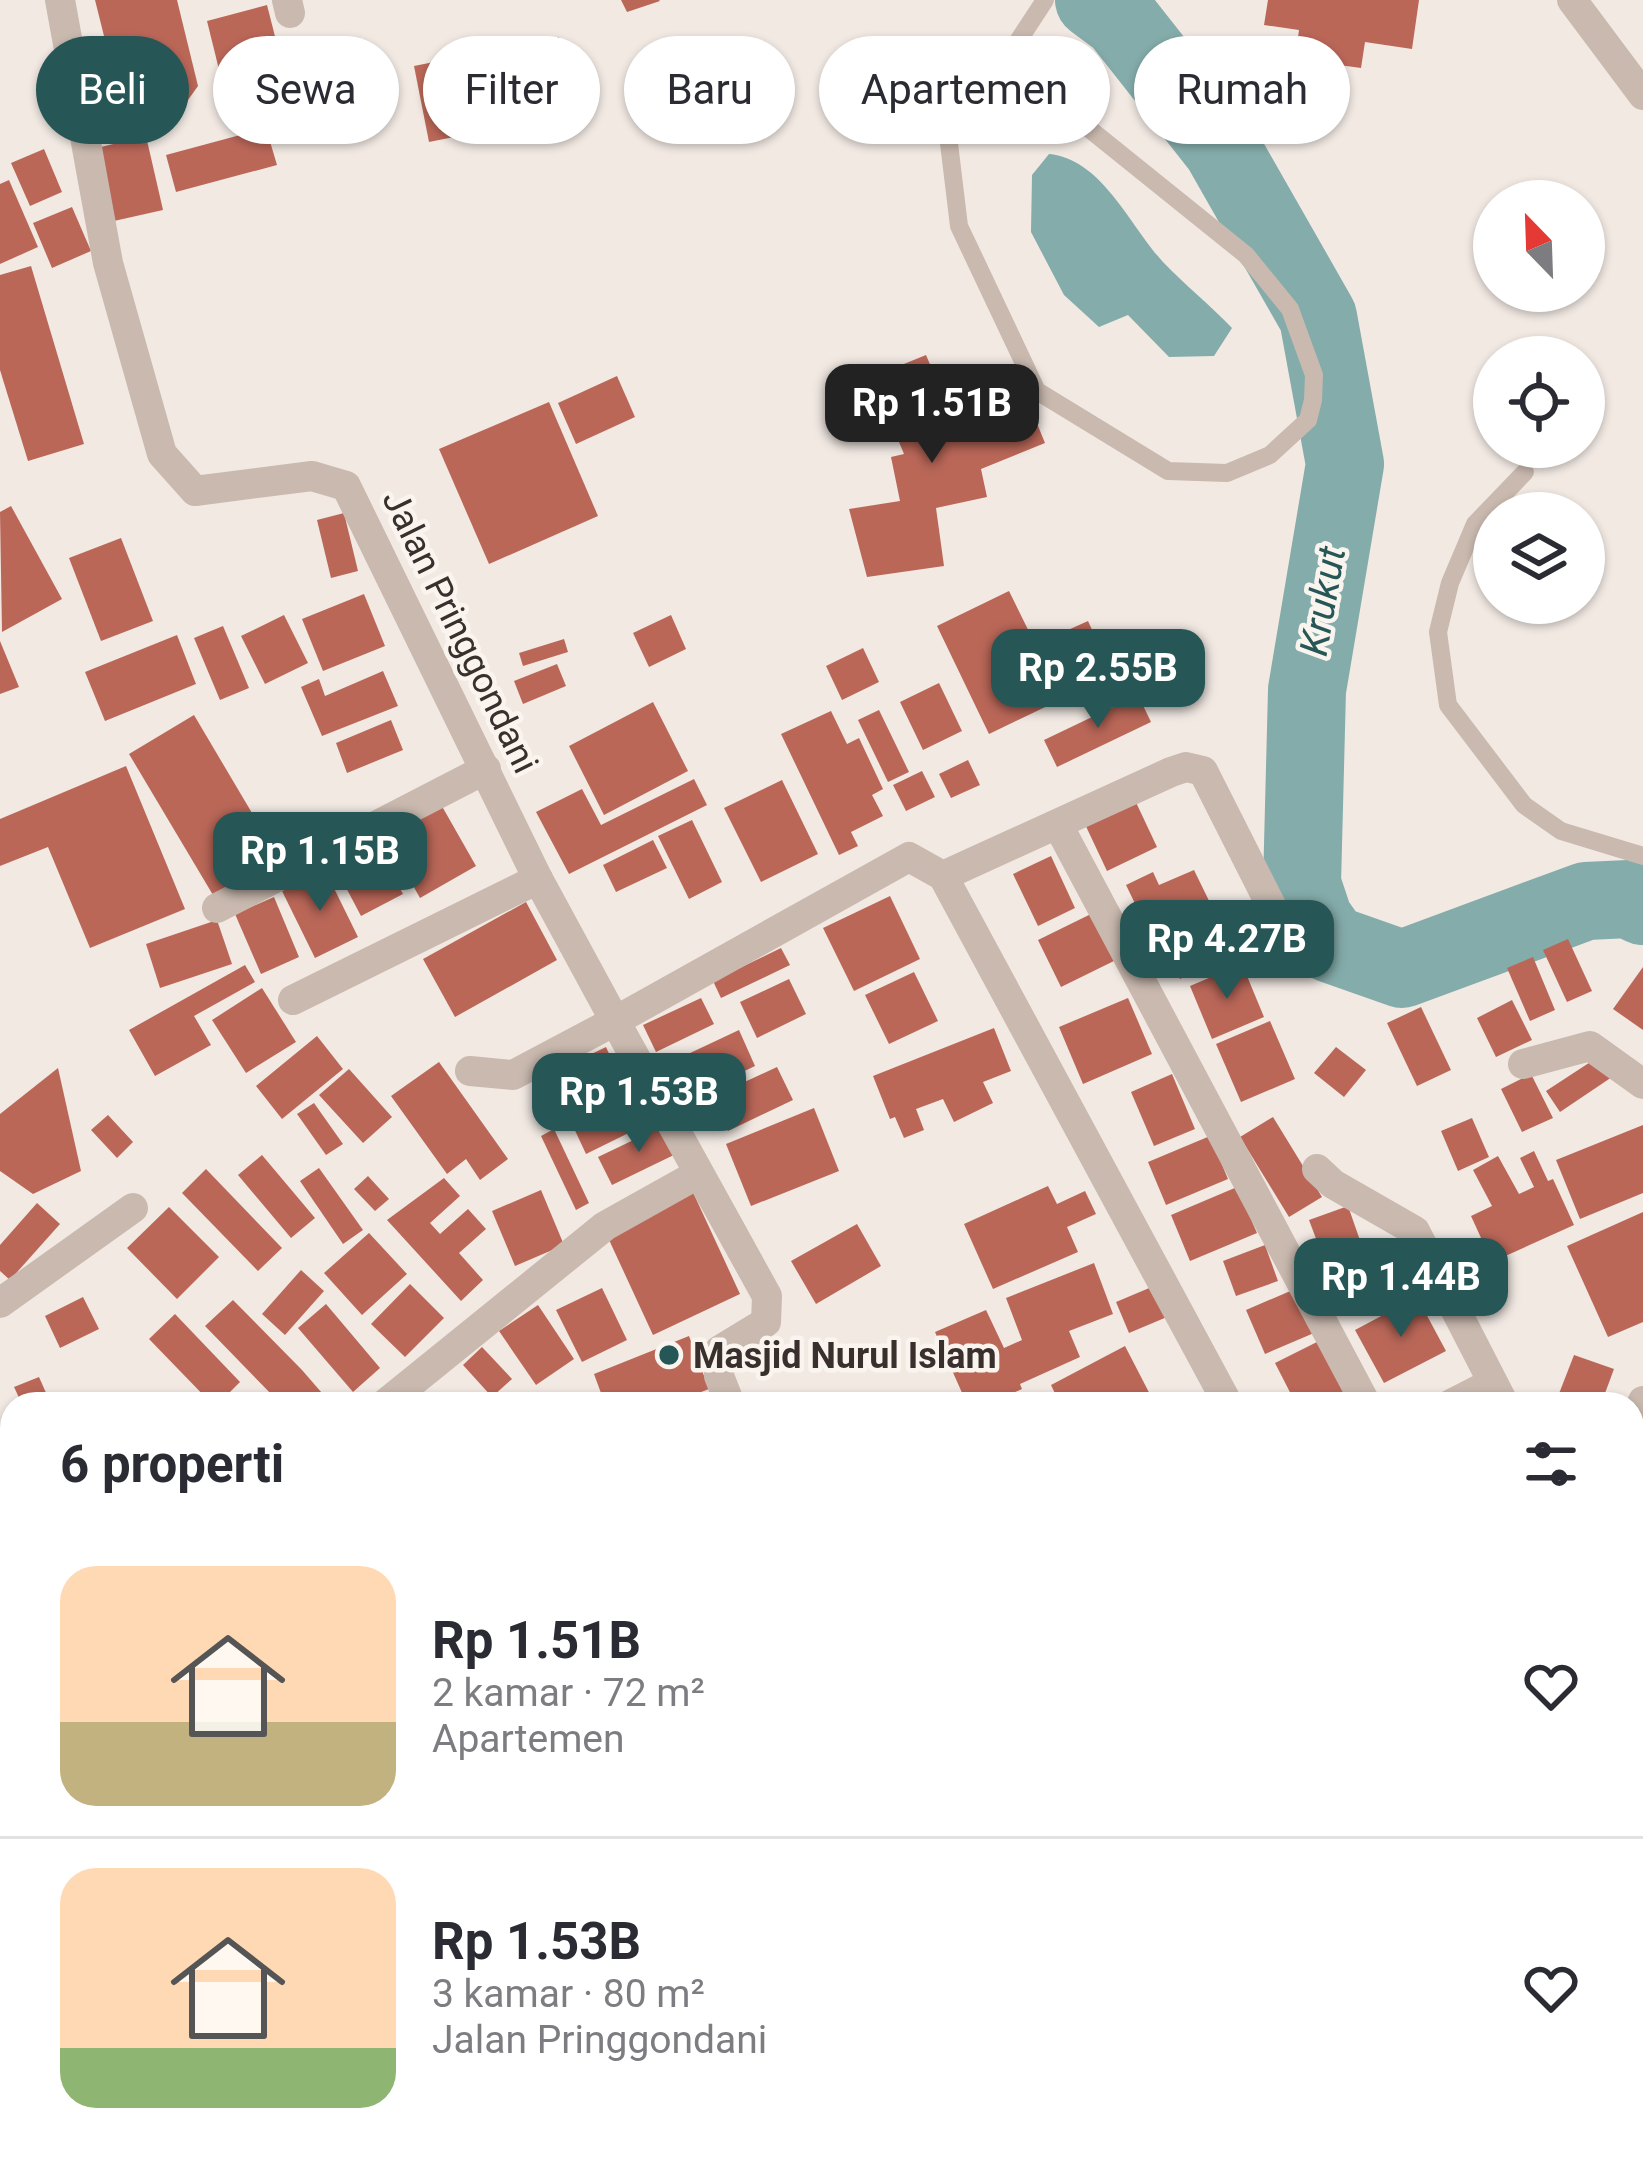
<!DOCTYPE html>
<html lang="id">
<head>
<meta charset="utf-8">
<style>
  :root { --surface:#fff; --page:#f2f2f3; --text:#2b2b33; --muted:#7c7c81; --line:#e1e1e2; --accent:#265756 }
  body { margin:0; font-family:Roboto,sans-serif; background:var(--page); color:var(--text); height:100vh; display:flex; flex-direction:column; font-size:45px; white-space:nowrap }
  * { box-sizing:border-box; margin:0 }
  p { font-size:39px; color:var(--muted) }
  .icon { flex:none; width:66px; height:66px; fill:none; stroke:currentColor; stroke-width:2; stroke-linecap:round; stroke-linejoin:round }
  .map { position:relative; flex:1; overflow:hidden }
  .sheet { position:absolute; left:0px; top:1392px; width:1644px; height:771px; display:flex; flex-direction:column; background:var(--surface); border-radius:36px 36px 0 0; box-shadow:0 3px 9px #0004 }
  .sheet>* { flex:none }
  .banner { position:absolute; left:36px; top:36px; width:1572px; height:108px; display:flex; gap:24px }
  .needle { width:78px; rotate:337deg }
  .tools { position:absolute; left:1473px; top:180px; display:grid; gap:24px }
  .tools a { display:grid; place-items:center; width:132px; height:132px; border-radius:50%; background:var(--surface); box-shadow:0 3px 9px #0004; font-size:60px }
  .price { position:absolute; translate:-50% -102px; padding:0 27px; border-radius:24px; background:var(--accent); color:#fff; font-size:39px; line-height:78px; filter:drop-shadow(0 3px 6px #0008) }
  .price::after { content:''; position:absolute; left:50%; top:72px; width:36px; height:27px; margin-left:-18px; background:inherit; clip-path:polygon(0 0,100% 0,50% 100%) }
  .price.current { background:#222; color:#fff }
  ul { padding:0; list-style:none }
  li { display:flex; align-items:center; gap:36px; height:300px; padding:0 60px }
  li+li { border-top:3px solid var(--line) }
  li span { display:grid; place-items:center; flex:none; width:336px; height:240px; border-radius:36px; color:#555 }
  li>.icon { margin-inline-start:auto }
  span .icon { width:144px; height:144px; fill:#fffc; stroke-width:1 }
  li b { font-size:51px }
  h2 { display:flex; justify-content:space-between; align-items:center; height:144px; padding:0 60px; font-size:51px }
  .pill { padding:0 42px; border-radius:54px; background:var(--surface); box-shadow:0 3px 9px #0004; font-size:42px; line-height:108px }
  .pill.current { background:var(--accent); color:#fff }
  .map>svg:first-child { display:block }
</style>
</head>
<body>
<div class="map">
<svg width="1643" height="2162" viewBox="0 0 1643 2162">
  <rect width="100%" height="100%" fill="#f2e9e3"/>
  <path fill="#84acaa" d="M1049,154C1102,159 1130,226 1163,262C1185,285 1210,305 1232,328L1214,356L1169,357L1128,315L1099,327L1064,295L1031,232L1032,175Z"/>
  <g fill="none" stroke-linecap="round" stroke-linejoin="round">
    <path stroke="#84acaa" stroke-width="78" d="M1094,0L1121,20L1221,147L1318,317L1345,464L1307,690L1302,884L1314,920L1331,944L1402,969L1586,901L1629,899L1643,906"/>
  </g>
  <g fill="#ba6758">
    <path d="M95,0H177L198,86L183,107L147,133L121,104Z"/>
    <path d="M621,0H659L660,1L627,12Z"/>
    <path d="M1268,0H1419L1412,49L1365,42L1361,68L1295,59L1299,30L1264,25Z"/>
    <path d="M267,5L292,103L231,118L207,21Z"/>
    <path d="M559,37L574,113L429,142L414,66Z"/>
    <path d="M266,128L277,165L176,192L166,155Z"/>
    <path d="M146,136L163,210L114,221L97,148Z"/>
    <path d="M44,149L62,192L30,206L11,163Z"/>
    <path d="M9,180L38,247L0,264V184Z"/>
    <path d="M72,207L91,251L52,268L33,223Z"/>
    <path d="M31,266L84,444L28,461L0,370V275Z"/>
    <path d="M926,355L947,404L973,395L984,422L1029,404L1045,443L981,469L987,497L936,508L944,566L867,577L849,509L900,501L891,457L904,454L872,377Z"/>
    <path d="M617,376L635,417L576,444L558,403Z"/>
    <path d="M549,402L598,516L489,564L439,449Z"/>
    <path d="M11,506L62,599L2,632L0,512Z"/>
    <path d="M344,513L358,571L331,578L317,520Z"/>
    <path d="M121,538L153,621L101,641L69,558Z"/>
    <path d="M1009,591L1041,656L1037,644L1088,621L1115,680L1064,703L1062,699L989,734L937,626Z"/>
    <path d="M364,594L385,646L323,671L302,619Z"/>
    <path d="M284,615L308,663L265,684L241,636Z"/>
    <path d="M671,615L686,649L649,667L633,633Z"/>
    <path d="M223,626L249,688L220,700L194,638Z"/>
    <path d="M177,635L196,684L105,721L85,672Z"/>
    <path d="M564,639L568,652L523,666L519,653Z"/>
    <path d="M0,641L19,687L0,694Z"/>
    <path d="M863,648L879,682L842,700L826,666Z"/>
    <path d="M557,664L566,686L523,704L514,681Z"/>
    <path d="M383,671L398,706L322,736L301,687L319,679L325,696Z"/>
    <path d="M939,683L962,731L923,750L900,702Z"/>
    <path d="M1138,695L1151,722L1057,767L1044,740Z"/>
    <path d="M653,702L688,771L604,815L569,746Z"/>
    <path d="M879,710L909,772L888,782L858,720Z"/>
    <path d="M831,711L847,744L859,738L883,789L872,795L883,816L851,832L858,846L839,855L781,734Z"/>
    <path d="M194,715L278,857L213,895L129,754Z"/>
    <path d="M391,720L403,750L347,773L336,743Z"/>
    <path d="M968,760L980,785L951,798L939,774Z"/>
    <path d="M126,766L185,909L90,948L48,847L0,866V819Z"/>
    <path d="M922,771L935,797L906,811L893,785Z"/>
    <path d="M694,779L707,805L569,874L536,812L582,789L601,825Z"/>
    <path d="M782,780L818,854L761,882L724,808Z"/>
    <path d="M1133,796L1157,847L1107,871L1083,820Z"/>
    <path d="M439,801L476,866L420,898L383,832Z"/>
    <path d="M692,820L722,882L689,899L658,836Z"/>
    <path d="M372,837L403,894L361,916L331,859Z"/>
    <path d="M653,840L667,868L616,892L603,865Z"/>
    <path d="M1051,856L1075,908L1038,926L1013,874Z"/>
    <path d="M325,870L358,937L315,958L282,891Z"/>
    <path d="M1194,870L1234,952L1180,979L1165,947L1158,951L1126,885L1153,872L1159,885Z"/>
    <path d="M890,896L920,959L854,991L823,928Z"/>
    <path d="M274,897L299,957L261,974L235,914Z"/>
    <path d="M526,902L557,960L455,1017L423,959Z"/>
    <path d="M1095,912L1118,959L1061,987L1038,940Z"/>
    <path d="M217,920L232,964L160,988L146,944Z"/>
    <path d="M1568,939L1592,991L1567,1002L1543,950Z"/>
    <path d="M781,948L790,965L721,998L713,981Z"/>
    <path d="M1533,957L1555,1010L1530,1021L1507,968Z"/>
    <path d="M1242,964L1264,1017L1212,1039L1190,986Z"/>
    <path d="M245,965L255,982L194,1016L211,1045L155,1076L129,1030Z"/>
    <path d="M1643,967V1030L1613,1009Z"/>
    <path d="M914,972L938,1021L889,1044L865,995Z"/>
    <path d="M789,979L806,1014L757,1038L740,1002Z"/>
    <path d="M262,988L296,1042L246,1073L212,1020Z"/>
    <path d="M701,998L714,1024L656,1052L643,1025Z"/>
    <path d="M1128,998L1152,1054L1083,1084L1059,1027Z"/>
    <path d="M1512,1000L1532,1040L1496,1057L1477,1018Z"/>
    <path d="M1421,1007L1451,1070L1417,1086L1387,1023Z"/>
    <path d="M1270,1021L1295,1079L1241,1102L1216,1044Z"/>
    <path d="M994,1028L1011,1071L983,1082L993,1103L954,1122L943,1099L916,1109L924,1130L904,1138L895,1117L890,1119L873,1076Z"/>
    <path d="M739,1030L755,1066L705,1090L688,1054Z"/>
    <path d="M317,1036L343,1069L282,1119L256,1086Z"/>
    <path d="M606,1047L617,1071L566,1096L554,1072Z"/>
    <path d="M1336,1047L1366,1070L1344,1097L1314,1073Z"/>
    <path d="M1598,1057L1612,1077L1560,1112L1546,1091Z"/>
    <path d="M439,1062L508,1159L480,1180L466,1159L447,1174L391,1096Z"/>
    <path d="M777,1067L793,1100L728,1131L712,1097Z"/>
    <path d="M58,1068L81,1171L33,1194L0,1171V1114Z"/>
    <path d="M349,1069L392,1117L363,1143L319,1095Z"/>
    <path d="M1172,1074L1195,1129L1154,1146L1131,1092Z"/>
    <path d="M1531,1074L1553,1118L1522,1132L1501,1089Z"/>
    <path d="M634,1076L655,1120L586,1154L565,1109Z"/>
    <path d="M314,1103L343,1144L326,1155L297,1114Z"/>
    <path d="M814,1108L839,1171L751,1206L726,1144Z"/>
    <path d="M108,1115L133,1142L117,1158L91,1130Z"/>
    <path d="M1273,1117L1322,1197L1289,1217L1240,1137Z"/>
    <path d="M1472,1118L1489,1157L1458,1171L1441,1131Z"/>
    <path d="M667,1124L680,1152L612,1185L598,1157Z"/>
    <path d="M1643,1125V1193L1580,1219L1556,1160Z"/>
    <path d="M554,1129L589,1203L576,1210L541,1136Z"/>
    <path d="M1210,1136L1228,1179L1166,1205L1148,1162Z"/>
    <path d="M1534,1151L1548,1181L1553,1179L1574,1225L1492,1262L1471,1216L1492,1206L1473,1170L1498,1156L1519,1194L1534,1187L1520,1158Z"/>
    <path d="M262,1155L315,1218L291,1238L238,1175Z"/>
    <path d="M319,1168L363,1230L343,1244L300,1181Z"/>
    <path d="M206,1169L282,1248L258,1271L182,1193Z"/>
    <path d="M368,1176L389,1199L375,1211L354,1189Z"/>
    <path d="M444,1178L460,1196L430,1223L440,1234L468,1209L486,1229L459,1253L483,1280L461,1301L387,1220Z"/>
    <path d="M1048,1186L1057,1204L1085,1191L1096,1214L1067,1227L1078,1252L993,1289L964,1224Z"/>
    <path d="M1237,1187L1257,1233L1190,1261L1171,1215Z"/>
    <path d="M691,1188L740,1294L653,1335L604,1229Z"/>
    <path d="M541,1190L564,1245L515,1266L492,1211Z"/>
    <path d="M37,1203L60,1224L10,1280L0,1271V1245Z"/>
    <path d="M1348,1206L1362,1246L1324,1260L1309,1220Z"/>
    <path d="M169,1207L219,1257L177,1299L127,1248Z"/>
    <path d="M1643,1212V1322L1608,1337L1567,1246Z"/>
    <path d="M857,1224L881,1266L816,1304L791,1261Z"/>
    <path d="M369,1233L407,1274L362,1315L324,1273Z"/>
    <path d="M1399,1243L1419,1287L1356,1316L1336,1272Z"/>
    <path d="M1265,1245L1278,1281L1236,1296L1223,1261Z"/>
    <path d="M1094,1263L1113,1314L1069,1331L1080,1357L1020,1384L1022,1389L989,1404H967L935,1332L986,1310L1004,1348L1022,1340L1006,1298Z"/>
    <path d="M301,1270L324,1291L285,1335L262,1314Z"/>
    <path d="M410,1284L444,1318L405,1357L371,1324Z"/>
    <path d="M1154,1286L1167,1317L1129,1333L1116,1302Z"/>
    <path d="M602,1288L627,1340L582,1362L556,1310Z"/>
    <path d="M1295,1289L1314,1333L1265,1354L1246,1310Z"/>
    <path d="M83,1297L99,1329L60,1348L45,1316Z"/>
    <path d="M1417,1297L1446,1351L1384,1383L1355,1330Z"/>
    <path d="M233,1300L302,1370L328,1400L324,1404H264L273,1396L205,1326Z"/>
    <path d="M326,1304L380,1368L353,1392L298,1328Z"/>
    <path d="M538,1305L574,1359L536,1385L499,1331Z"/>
    <path d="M175,1314L240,1382L218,1404H212L149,1339Z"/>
    <path d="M689,1336L709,1389L670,1404H605L594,1374Z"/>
    <path d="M1323,1339L1355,1400L1347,1404H1296L1275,1363Z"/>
    <path d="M1125,1346L1155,1404H1060L1051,1385Z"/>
    <path d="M482,1347L512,1379L492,1397L463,1365Z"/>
    <path d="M1574,1355L1614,1369L1601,1404H1555Z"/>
    <path d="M39,1377L51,1404H22L14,1387Z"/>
    <path d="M0,1427L12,1438V1463L0,1453Z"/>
    <path d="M1636,1517L1643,1532V1553L1632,1558V1519Z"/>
    <path d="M12,1543V1604L0,1582V1550Z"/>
    <path d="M0,1600L12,1622V1637L0,1643Z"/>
    <path d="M12,1683V1748L7,1750L0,1734V1689Z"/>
    <path d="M12,1827V1886L0,1862V1833Z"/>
    <path d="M1643,2052V2110L1632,2115V2057Z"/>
    <path d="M1643,2112V2162H1608L1603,2151H1632V2117Z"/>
    <path d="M335,2151H348L352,2162H309Z"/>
    <path d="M396,2151H453L427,2162H400Z"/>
    <path d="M464,2151H471L475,2162H439Z"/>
    <path d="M655,2151H728L711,2162H662Z"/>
    <path d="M1244,2151H1279L1283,2162H1249Z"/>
    <path d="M1426,2151H1473L1478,2162H1403Z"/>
  </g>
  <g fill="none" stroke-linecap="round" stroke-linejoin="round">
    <g stroke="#c9b9af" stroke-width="18">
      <path d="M1005,61L1246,255L1290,309L1314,375L1313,400L1308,420L1270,455L1227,473L1168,471L1037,391L959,226L943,94L964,68L1005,61L1045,0"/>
      <path d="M1525,472L1475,524L1450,583L1438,632L1448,705L1524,805L1561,831L1643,856"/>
    </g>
    <g stroke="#c9b9af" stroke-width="30">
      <path d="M60,0L108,263L162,454L195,491L312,476L346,486L538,879L615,1021L909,857L943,876L1228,1404"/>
      <path d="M287,0L290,13"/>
      <path d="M1572,0L1643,95"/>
      <path d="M1058,825L1366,1404"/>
      <path d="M943,876L1171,772L1186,767L1203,771L1300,963"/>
      <path d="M217,908L486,769"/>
      <path d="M293,1000L538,879"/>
      <path d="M1523,1064L1590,1046L1643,1084"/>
      <path d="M470,1071L513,1075L615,1021L767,1296L766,1322L720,1350L719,1376L730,1404"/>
      <path d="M1317,1169L1333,1184L1415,1231L1504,1404"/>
      <path d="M0,1303L133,1208"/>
      <path d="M385,1404L605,1226L698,1174"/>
      <path d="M1451,1404L1492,1383"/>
      <path d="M1632,1423L1643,1401"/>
      <path d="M1632,1567L1643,1561"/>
      <path d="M1632,1811L1643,1837"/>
      <path d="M1632,2038L1643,2033"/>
      <path d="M0,2141L10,2162"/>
      <path d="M773,2151L776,2157"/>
      <path d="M1217,2151L1221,2162"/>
      <path d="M147,2162L171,2151"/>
      <path d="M1358,2162L1383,2151"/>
    </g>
  </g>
  <circle fill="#265756" stroke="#faf4ef" stroke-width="4.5" cx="669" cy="1355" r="12"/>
  <g text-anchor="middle" stroke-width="9" stroke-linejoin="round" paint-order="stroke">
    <g font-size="36" fill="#392f2d" stroke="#faf4ef">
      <text transform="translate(461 631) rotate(64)" y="13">Jalan Pringgondani</text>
    </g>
    <g font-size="36" font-weight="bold" fill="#392f2d" stroke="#faf4ef" text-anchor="start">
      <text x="693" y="1368">Masjid Nurul Islam</text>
    </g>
    <g font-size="39" font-style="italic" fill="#265756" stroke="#faf4ef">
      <text transform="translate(1322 601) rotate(-80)" y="14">Krukut</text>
    </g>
  </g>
</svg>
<div class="tools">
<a><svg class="needle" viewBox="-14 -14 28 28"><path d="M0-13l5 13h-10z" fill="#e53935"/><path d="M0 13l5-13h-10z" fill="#7c7c81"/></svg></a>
<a><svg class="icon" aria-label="locate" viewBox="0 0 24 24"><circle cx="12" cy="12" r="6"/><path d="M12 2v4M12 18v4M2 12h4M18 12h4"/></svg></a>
<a><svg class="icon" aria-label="layers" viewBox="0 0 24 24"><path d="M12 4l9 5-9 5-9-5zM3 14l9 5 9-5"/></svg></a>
</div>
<b class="price current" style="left:932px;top:466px">Rp 1.51B</b>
<b class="price" style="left:1098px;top:731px">Rp 2.55B</b>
<b class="price" style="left:320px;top:914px">Rp 1.15B</b>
<b class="price" style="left:1227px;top:1002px">Rp 4.27B</b>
<b class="price" style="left:639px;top:1155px">Rp 1.53B</b>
<b class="price" style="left:1401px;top:1340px">Rp 1.44B</b>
<div class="banner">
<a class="pill current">Beli</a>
<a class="pill">Sewa</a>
<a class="pill">Filter</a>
<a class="pill">Baru</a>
<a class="pill">Apartemen</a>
<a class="pill">Rumah</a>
</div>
<section class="sheet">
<h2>6 properti<svg class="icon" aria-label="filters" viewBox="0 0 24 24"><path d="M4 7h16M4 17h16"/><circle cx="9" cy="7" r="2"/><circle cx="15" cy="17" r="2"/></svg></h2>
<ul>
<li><span style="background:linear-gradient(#ffd9b3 65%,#c2b280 0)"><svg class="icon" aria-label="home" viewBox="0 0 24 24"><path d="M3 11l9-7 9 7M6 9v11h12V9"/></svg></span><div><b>Rp 1.51B</b><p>2 kamar · 72 m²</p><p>Apartemen</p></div><svg class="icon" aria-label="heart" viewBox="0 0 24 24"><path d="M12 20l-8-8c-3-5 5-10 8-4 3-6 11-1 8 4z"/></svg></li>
<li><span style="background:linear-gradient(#ffd9b3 75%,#8fb573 0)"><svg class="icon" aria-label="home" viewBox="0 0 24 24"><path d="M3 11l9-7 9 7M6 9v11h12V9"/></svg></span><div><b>Rp 1.53B</b><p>3 kamar · 80 m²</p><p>Jalan Pringgondani</p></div><svg class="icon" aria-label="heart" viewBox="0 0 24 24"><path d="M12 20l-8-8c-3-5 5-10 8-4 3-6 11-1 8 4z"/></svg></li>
</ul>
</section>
</div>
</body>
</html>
